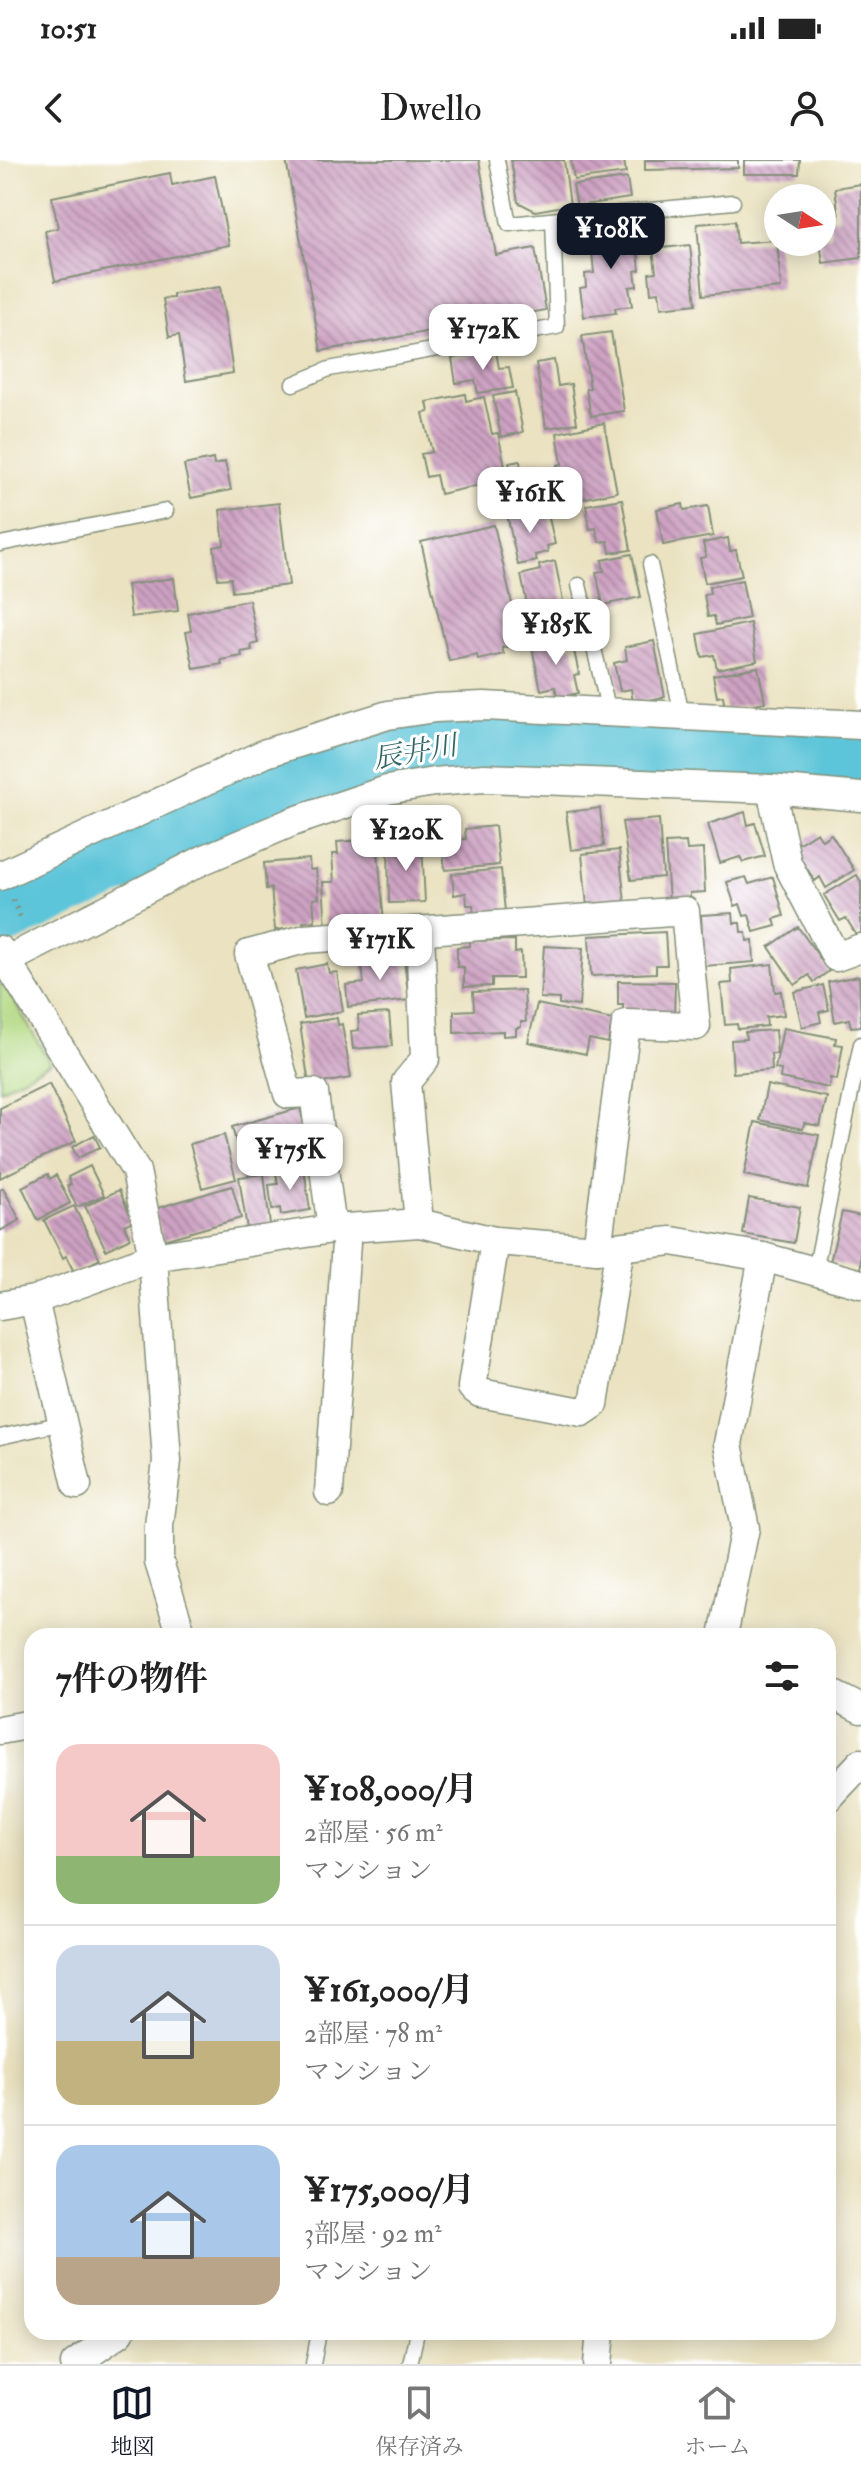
<!DOCTYPE html>
<html lang="ja">
<head>
<meta charset="utf-8">
<style>
  :root { --surface:#fff; --page:#f6f6f6; --text:#222; --muted:#767676; --line:#e0e0e0; --accent:#111827 }
  body { margin:0; font-family:"IM FELL Double Pica","Noto Serif JP",serif; background:var(--page); color:var(--text); height:100vh; display:flex; flex-direction:column; font-size:30px; white-space:nowrap }
  * { box-sizing:border-box; margin:0 }
  p { font-size:26px; color:var(--muted) }
  .icon { flex:none; width:44px; height:44px; fill:none; stroke:currentColor; stroke-width:2; stroke-linecap:round; stroke-linejoin:round }
  .map { position:relative; flex:1; overflow:hidden }
  .sheet { position:absolute; left:24px; top:1468px; width:812px; height:712px; display:flex; flex-direction:column; background:var(--surface); border-radius:24px; box-shadow:0 4px 20px #0003 }
  .sheet>* { flex:none }
  .needle { width:52px; rotate:102deg }
  .fabs { position:absolute; left:764px; top:24px; display:grid; gap:16px }
  .fabs a { display:grid; place-items:center; width:72px; height:72px; border-radius:50%; background:var(--surface); box-shadow:0 4px 20px #0003; font-size:40px }
  .price { position:absolute; translate:-50% -68px; padding:0 18px; border-radius:16px; background:#fff; color:#222; font-size:26px; line-height:52px; filter:drop-shadow(0 2px 4px #0008) }
  .price::after { content:''; position:absolute; left:50%; top:48px; width:24px; height:18px; margin-left:-12px; background:inherit; clip-path:polygon(0 0,100% 0,50% 100%) }
  .price.active { background:var(--accent); color:#fff }
  ul { padding:0; list-style:none }
  li { display:flex; align-items:center; gap:24px; height:200px; padding:0 32px }
  li+li { border-top:2px solid var(--line) }
  li span { display:grid; place-items:center; flex:none; width:224px; height:160px; border-radius:24px; color:#555 }
  li>.icon { margin-inline-start:auto }
  span .icon { width:96px; height:96px; fill:#fffc; stroke-width:1 }
  li b { font-size:34px }
  h2 { display:flex; justify-content:space-between; align-items:center; height:96px; padding:0 32px; font-size:34px }
  .status { display:flex; justify-content:space-between; align-items:center; height:56px; padding:0 40px; background:var(--surface); direction:ltr }
  .status svg { height:22px; fill:currentColor }
  header { display:flex; justify-content:space-between; align-items:center; height:104px; padding:0 32px; background:var(--surface); font-size:36px; font-weight:600 }
  .dock { display:flex; justify-content:space-around; align-items:center; height:112px; border-top:2px solid var(--line); background:var(--surface); font-size:22px; color:var(--muted) }
  .dock a { display:grid; justify-items:center; gap:4px }
  .dock .active { color:var(--accent) }
  .map>svg:first-child { display:block }
</style>
</head>
<body>
<div class="status"><b>10:51</b><svg viewBox="0 0 49 12"><path d="M0 12V9h3v3zM5 12V6h3v6zM10 12V3h3v9zM15 12V0h3v12zM26 1h20v11H26zM47 4h2v5h-2z"/></svg></div>
<header><svg class="icon" aria-label="back" viewBox="0 0 24 24"><path d="M15 5l-7 7 7 7"/></svg>Dwello<svg class="icon" aria-label="person" viewBox="0 0 24 24"><circle cx="12" cy="8" r="4"/><path d="M4 21q1-7 8-7t8 7"/></svg></header>
<div class="map">
<svg width="861" height="2204" viewBox="0 0 861 2204">
  <defs>
    <pattern id="building-back-hatch" width="6" height="6" patternUnits="userSpaceOnUse" patternTransform="scale(2)"><rect width="6" height="6" fill="#cda1c2"/><path d="M-1 5l2 2M0 0l6 6M5-1l2 2" fill="none" stroke="#a6849e"/></pattern>
  </defs>
  <rect width="100%" height="100%" fill="#fff"/>
  <filter id="ink" filterUnits="userSpaceOnUse"><feTurbulence type="fractalNoise" baseFrequency=".0125" numOctaves="2"/><feDisplacementMap in="SourceGraphic" scale="16" xChannelSelector="R" yChannelSelector="G"/><feConvolveMatrix kernelMatrix="1 2 1 2 8 2 1 2 1" color-interpolation-filters="sRGB"/></filter>
  <filter id="wash" filterUnits="userSpaceOnUse"><feTurbulence type="fractalNoise" baseFrequency=".006" numOctaves="4" result="noise"/><feDisplacementMap in="SourceGraphic" scale="32" xChannelSelector="R" yChannelSelector="G"/><feGaussianBlur stdDeviation="1.8" result="paint"/><feColorMatrix in="noise" values="0 0 0 0 0 0 0 0 0 0 0 0 0 0 0 0 0 1.4 0 .05"/><feComposite in="paint" operator="in"/></filter>
  <g filter="url(#wash)">
    <rect width="100%" height="100%" fill="#eae2c0"/>
    <path fill="#b3d983" stroke="#698b5c" stroke-width="2" d="M0,824L5,825L50,903L0,930Z"/>
    <g fill="none" stroke-linecap="round" stroke-linejoin="round">
      <path stroke="#5dc5d9" stroke-width="62" d="M0,755L123,700L249,638L384,593L479,580L861,602"/>
    </g>
    <g id="blocks">
      <g fill="url(#building-back-hatch)">
        <path d="M286,0H479L496,95L535,88L546,150L321,191Z"/>
        <path d="M511,0H564L570,45L535,51L518,42Z"/>
        <path d="M571,0H624L626,13L574,20Z"/>
        <path d="M645,0H738V8L645,10Z"/>
        <path d="M744,0H800L799,14H744Z"/>
        <path d="M170,13L172,25L215,16L229,85L55,121L45,71L58,68L52,37Z"/>
        <path d="M627,18L630,38L577,46L573,25Z"/>
        <path d="M861,24V98L823,103L820,82L822,77L831,76L829,59L839,58L835,28Z"/>
        <path d="M735,61L737,83L777,80L781,128L703,135L697,64Z"/>
        <path d="M635,65L640,110L635,111L637,126L629,127L632,146L615,148L616,153L584,157L580,128L586,127L585,114L594,113L590,70Z"/>
        <path d="M690,85L696,144L661,148L659,132L651,133L649,113L656,112L653,89Z"/>
        <path d="M220,127L233,213L186,221L179,175L169,177L163,139L173,138V134Z"/>
        <path d="M611,172L624,251L591,256L586,229L590,228L582,176Z"/>
        <path d="M496,192L499,208L509,207L513,228L478,233L475,220L456,223L452,198Z"/>
        <path d="M554,200L558,226L571,224L577,263L546,268L536,203Z"/>
        <path d="M515,232L523,272L501,277L493,236Z"/>
        <path d="M465,234L466,241L484,237L492,274L498,273L507,316L489,320L490,323L440,334L436,315L426,317L421,294L432,292L423,253L429,252L427,242Z"/>
        <path d="M604,263L617,332L575,340L573,324L561,327L557,305L562,304L557,273Z"/>
        <path d="M213,299L214,305L225,302L231,330L191,338L184,305Z"/>
        <path d="M520,301L521,309L531,307L535,337L515,340L509,303Z"/>
        <path d="M622,339L631,390L610,393L608,381L599,382L596,368L590,369L586,345Z"/>
        <path d="M279,343L289,425L232,432L231,418L218,419L214,387L224,385L220,350Z"/>
        <path d="M683,344L684,350L708,346L713,376L663,385L657,349Z"/>
        <path d="M536,349L538,356L548,354L555,384L547,386L548,392L535,395L537,401L518,405L507,355Z"/>
        <path d="M494,365L521,483L502,488L504,494L478,500L477,495L449,501L421,382Z"/>
        <path d="M728,378L730,391L736,390L742,416L705,423L700,398L706,397L703,383Z"/>
        <path d="M632,394L641,437L603,445L596,412L604,411L602,400Z"/>
        <path d="M555,401L565,451L530,459L521,415L540,410L539,405Z"/>
        <path d="M174,418L178,451L131,457L127,425Z"/>
        <path d="M742,420L749,458L716,465L714,456L708,457L704,435L710,434L709,427Z"/>
        <path d="M249,440L258,483L251,485L252,490L241,492L242,496L221,500L222,504L194,509L186,472L191,471L188,453Z"/>
        <path d="M750,463L757,501L717,509L714,495L702,497L698,474Z"/>
        <path d="M555,478L557,490L573,486L579,514L574,515L578,533L558,538L555,527L541,530L531,483Z"/>
        <path d="M654,481L665,537L633,543L631,529L620,531L614,503L627,500L625,487Z"/>
        <path d="M758,507L765,542L725,549L723,536L717,537L713,515Z"/>
        <path d="M600,648L604,686L571,690L566,652Z"/>
        <path d="M745,652L748,665L755,663L765,696L743,702L740,697L720,703L708,664Z"/>
        <path d="M659,659L663,717L631,720L622,662Z"/>
        <path d="M495,666L499,705L445,710L442,681L466,679L465,669Z"/>
        <path d="M817,672L822,680L831,674L854,710L826,728L820,717L815,721L793,687Z"/>
        <path d="M377,679L384,763L326,768L323,722H334L332,694H338L337,682Z"/>
        <path d="M686,682L687,690L703,689L705,732L690,733V740L669,741L665,683Z"/>
        <path d="M422,683L425,742L389,743L388,684Z"/>
        <path d="M619,690L625,742L587,746L582,694Z"/>
        <path d="M309,699L310,710L316,709L319,738L313,739L315,761L303,762L304,767L275,770L271,728L266,729L264,703Z"/>
        <path d="M501,709L505,752L474,756L473,745H467L466,733L454,735L452,714Z"/>
        <path d="M857,715L861,722V773L857,776L846,758L840,761L824,735Z"/>
        <path d="M746,717L749,724L773,717L784,756L774,759L776,766L754,772L749,755L744,756L740,744L735,746L727,722Z"/>
        <path d="M733,753L734,763H740L741,772H746L747,781L753,780L754,802L704,806L701,755Z"/>
        <path d="M798,767L829,811L814,822L809,815L795,825L769,787Z"/>
        <path d="M665,772L667,805H656V813L591,816L589,776Z"/>
        <path d="M515,780V793L521,792L522,818H492V826L464,827V807H457V787L470,786V781Z"/>
        <path d="M544,786L583,788L579,846L559,844V839L540,838Z"/>
        <path d="M403,793L409,840L348,847L346,825L364,823L361,798Z"/>
        <path d="M327,804L329,813L337,812L343,851L304,858L296,810Z"/>
        <path d="M772,804L775,832L781,831L784,855L766,857L767,866L738,869L737,864L725,865L721,824L732,823L731,809Z"/>
        <path d="M859,816L861,866L851,867L849,859L835,862L828,822Z"/>
        <path d="M618,821L675,822L674,858L623,857V845H618Z"/>
        <path d="M823,825L829,850L819,852L821,862L802,867L794,832Z"/>
        <path d="M524,830L526,862H521V867L516,868V875L503,876V871L454,873V851L474,850L473,832Z"/>
        <path d="M537,844L613,860L608,883L589,879L586,894L528,882Z"/>
        <path d="M389,853L392,886L353,889L351,871L359,870L358,855Z"/>
        <path d="M337,858L338,865L342,864L351,918L309,925L300,864Z"/>
        <path d="M783,868L836,878L835,884L843,885L837,920L830,918L829,928L780,918L781,910L775,909Z"/>
        <path d="M775,870L777,894H771L772,910L733,913L731,880L746,879L745,872Z"/>
        <path d="M49,924L76,981L0,1018V948Z"/>
        <path d="M767,925L827,937L820,966L804,963L803,969L760,960Z"/>
        <path d="M300,948L311,990L285,997L283,993L242,1004L232,967Z"/>
        <path d="M755,962L819,975L808,1028L744,1015Z"/>
        <path d="M94,975L100,987L78,998L72,987Z"/>
        <path d="M224,975L236,1019L202,1028L190,984Z"/>
        <path d="M90,1006L104,1035L77,1047L67,1026L71,1024L68,1017Z"/>
        <path d="M304,1008L310,1050L281,1055L280,1048L272,1050L269,1025L278,1024L276,1013Z"/>
        <path d="M48,1014L50,1019L56,1015L70,1043L38,1060L22,1027Z"/>
        <path d="M264,1014L270,1065L247,1069L239,1017Z"/>
        <path d="M232,1026L241,1058L163,1080L154,1049Z"/>
        <path d="M3,1028L20,1060L0,1071V1030Z"/>
        <path d="M119,1030L133,1061L124,1065L130,1078L106,1090L85,1046Z"/>
        <path d="M749,1038L800,1047L794,1083L743,1074Z"/>
        <path d="M74,1046L100,1099L74,1112L66,1096L63,1098L44,1060Z"/>
        <path d="M842,1052L861,1056V1110L830,1102Z"/>
      </g>
    </g>
  </g>
  <g filter="url(#ink)">
    <use href="#blocks" fill-opacity="0" stroke="#84907a" stroke-width="2"/>
    <g fill="none" stroke-linecap="round" stroke-linejoin="round">
      <defs>
        <g id="service">
          <path d="M497,0L509,64L733,42"/>
          <path d="M293,224L329,209L557,167L553,60"/>
          <path d="M0,384L166,351"/>
          <path d="M650,404L682,555"/>
          <path d="M579,425L609,552"/>
          <path d="M815,1111L861,884"/>
          <path d="M0,1277L63,1263"/>
          <path d="M313,2204L319,2172"/>
          <path d="M410,2204L417,2172"/>
        </g>
        <g id="minor">
          <path d="M771,629L787,703L836,797L861,788"/>
          <path d="M0,716L266,593L388,555L435,548L484,546L861,565"/>
          <path d="M0,790L136,1011L153,1097L167,1301L159,1366V1402L182,1476"/>
          <path d="M0,804L203,700L292,662L387,630L434,622L484,618L771,629L861,637"/>
          <path d="M419,1063L406,922L425,899L420,771"/>
          <path d="M332,1069L314,933L288,934L249,794L305,779L685,751L696,866L626,864L597,1089"/>
          <path d="M495,1081L472,1227L480,1233L582,1252L594,1244L620,1087"/>
          <path d="M34,1140L77,1325"/>
          <path d="M0,1146L34,1140L153,1097L332,1069L419,1063L495,1081L597,1089L672,1081L763,1097L861,1124"/>
          <path d="M329,1332L347,1068"/>
          <path d="M723,1476L745,1368L728,1284L763,1097"/>
          <path d="M828,1532L861,1549"/>
          <path d="M0,1570L32,1564"/>
          <path d="M828,1638L861,1603"/>
          <path d="M75,2204L120,2172"/>
          <path d="M598,2204L601,2172"/>
        </g>
      </defs>
      <use href="#service" stroke="#84907a" stroke-width="17"/>
      <use href="#minor" stroke="#84907a" stroke-width="31"/>
      <path stroke="#84907a" stroke-width="5" stroke-dasharray="2 6" stroke-linecap="butt" d="M13,740L22,761"/>
      <use href="#service" stroke="#fff" stroke-width="14"/>
      <use href="#minor" stroke="#fff" stroke-width="28"/>
    </g>
  </g>
  <g text-anchor="middle" stroke-width="6" stroke-linejoin="round" paint-order="stroke">
    <g font-size="28" font-style="italic" fill="#326666" stroke="#fff">
      <text transform="translate(415 591) rotate(-10)" y="10">辰井川</text>
    </g>
  </g>
</svg>
<div class="fabs">
<a><svg class="needle" viewBox="-14 -14 28 28"><path d="M0-13l5 13h-10z" fill="#e53935"/><path d="M0 13l5-13h-10z" fill="#767676"/></svg></a>
</div>
<b class="price active" style="left:611px;top:111px">¥108K</b>
<b class="price" style="left:483px;top:212px">¥172K</b>
<b class="price" style="left:530px;top:375px">¥161K</b>
<b class="price" style="left:556px;top:507px">¥185K</b>
<b class="price" style="left:406px;top:713px">¥120K</b>
<b class="price" style="left:380px;top:822px">¥171K</b>
<b class="price" style="left:290px;top:1032px">¥175K</b>
<section class="sheet">
<h2>7件の物件<svg class="icon" aria-label="filters" viewBox="0 0 24 24"><path d="M4 7h16M4 17h16"/><circle cx="9" cy="7" r="2"/><circle cx="15" cy="17" r="2"/></svg></h2>
<ul>
<li><span style="background:linear-gradient(#f6c9c9 70%,#8fb573 0)"><svg class="icon" aria-label="home" viewBox="0 0 24 24"><path d="M3 11l9-7 9 7M6 9v11h12V9"/></svg></span><div><b>¥108,000/月</b><p>2部屋 · 56 m²</p><p>マンション</p></div></li>
<li><span style="background:linear-gradient(#c9d6e8 60%,#c2b280 0)"><svg class="icon" aria-label="home" viewBox="0 0 24 24"><path d="M3 11l9-7 9 7M6 9v11h12V9"/></svg></span><div><b>¥161,000/月</b><p>2部屋 · 78 m²</p><p>マンション</p></div></li>
<li><span style="background:linear-gradient(#a9c7e8 70%,#b9a48a 0)"><svg class="icon" aria-label="home" viewBox="0 0 24 24"><path d="M3 11l9-7 9 7M6 9v11h12V9"/></svg></span><div><b>¥175,000/月</b><p>3部屋 · 92 m²</p><p>マンション</p></div></li>
</ul>
</section>
</div>
<nav class="dock">
<a class="active"><svg class="icon" aria-label="map" viewBox="0 0 24 24"><path d="M3 6l6-2 6 2 6-2v14l-6 2-6-2-6 2zM9 4v14M15 6v14"/></svg>地図</a>
<a><svg class="icon" aria-label="saved" viewBox="0 0 24 24"><path d="M7 4h10v16l-5-4-5 4z"/></svg>保存済み</a>
<a><svg class="icon" aria-label="home" viewBox="0 0 24 24"><path d="M3 11l9-7 9 7M6 9v11h12V9"/></svg>ホーム</a>
</nav>
</body>
</html>
